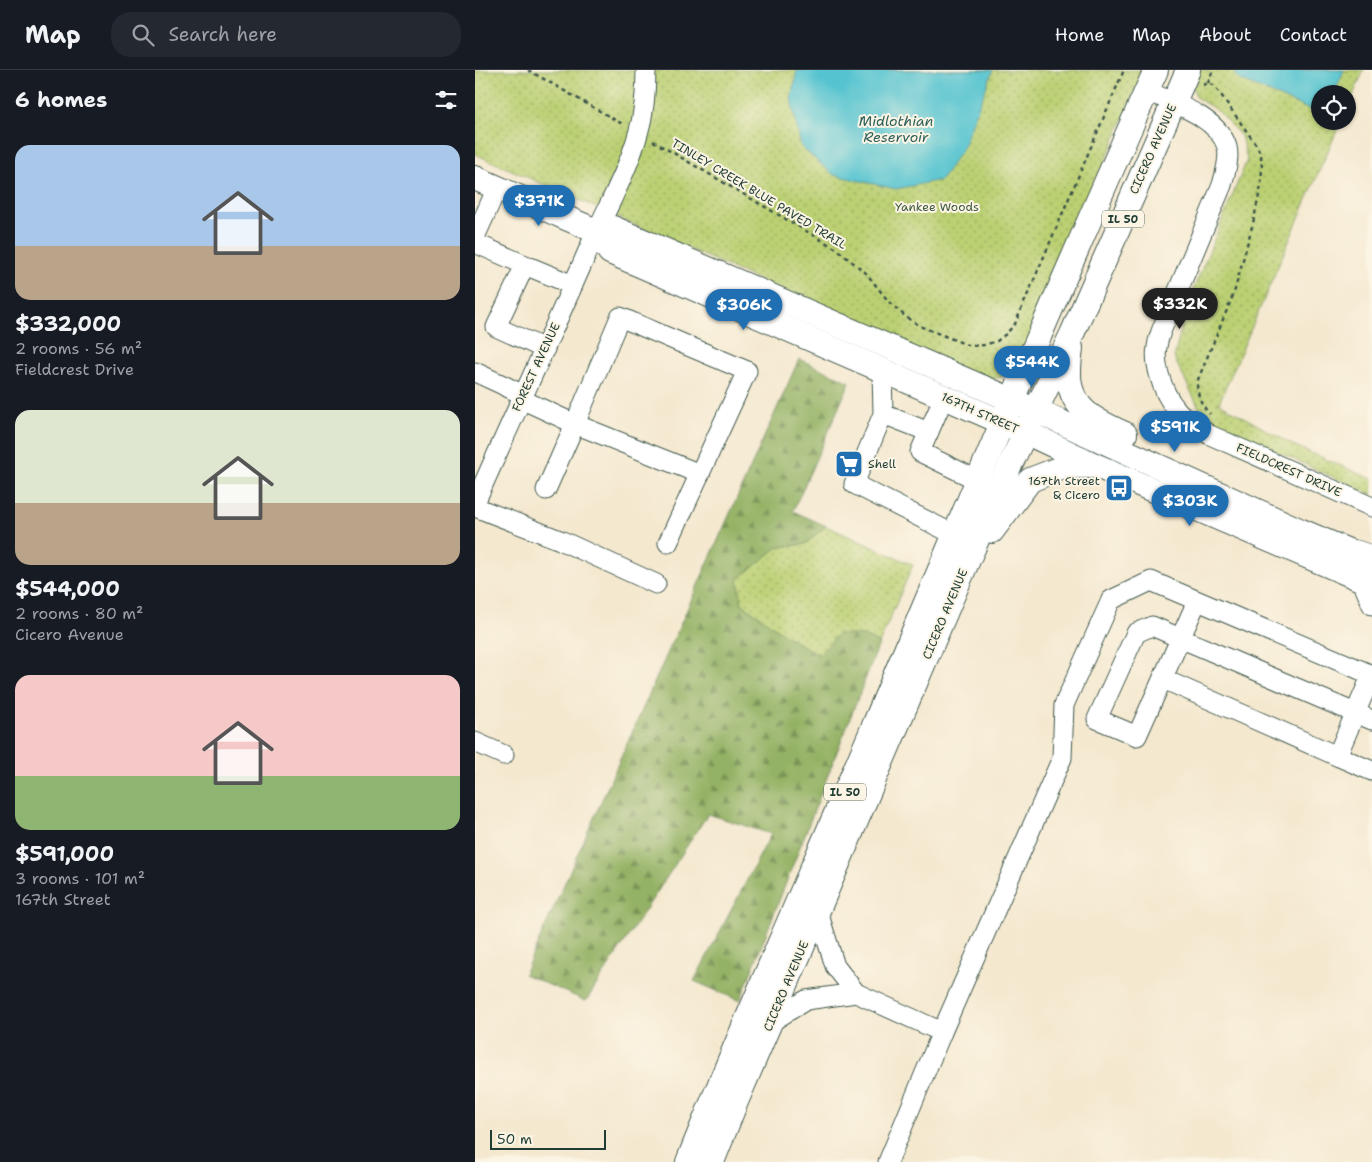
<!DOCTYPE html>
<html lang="en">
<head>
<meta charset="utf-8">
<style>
  :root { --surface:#171b24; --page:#242831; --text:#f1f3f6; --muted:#9ea1a6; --line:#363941; --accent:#1f6fb2 }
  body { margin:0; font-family:"Shantell Sans",sans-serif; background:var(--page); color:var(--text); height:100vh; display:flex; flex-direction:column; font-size:19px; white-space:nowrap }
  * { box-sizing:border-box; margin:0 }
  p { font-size:16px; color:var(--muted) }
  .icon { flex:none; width:28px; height:28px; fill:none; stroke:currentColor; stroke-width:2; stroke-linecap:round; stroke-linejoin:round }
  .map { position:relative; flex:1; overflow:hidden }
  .drawer { display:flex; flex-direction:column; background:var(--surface); width:475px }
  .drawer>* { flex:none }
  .tools { position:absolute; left:836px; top:15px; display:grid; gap:10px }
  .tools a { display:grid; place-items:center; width:45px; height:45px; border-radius:50%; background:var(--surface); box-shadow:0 1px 4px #0004; font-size:25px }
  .scale { position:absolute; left:15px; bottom:12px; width:116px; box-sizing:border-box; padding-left:5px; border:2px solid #1f3d34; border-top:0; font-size:14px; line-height:18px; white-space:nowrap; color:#1f3d34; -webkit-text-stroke:4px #fcf5e5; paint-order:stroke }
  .price { position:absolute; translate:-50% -42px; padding:0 11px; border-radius:18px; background:var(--accent); color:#fff; font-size:16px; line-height:32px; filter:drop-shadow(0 1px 2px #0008) }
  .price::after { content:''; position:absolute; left:50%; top:30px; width:15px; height:11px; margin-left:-8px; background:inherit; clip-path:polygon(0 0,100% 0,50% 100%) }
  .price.on { background:#222; color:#fff }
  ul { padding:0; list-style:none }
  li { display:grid; align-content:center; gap:10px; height:265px; padding:0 15px }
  li span { display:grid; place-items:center; height:155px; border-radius:15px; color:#555 }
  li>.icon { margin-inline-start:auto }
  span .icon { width:90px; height:90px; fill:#fffc; stroke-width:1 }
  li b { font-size:21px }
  h2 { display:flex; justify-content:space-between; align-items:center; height:60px; padding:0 15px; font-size:21px }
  header { display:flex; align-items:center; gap:30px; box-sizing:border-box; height:70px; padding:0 25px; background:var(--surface); border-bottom:1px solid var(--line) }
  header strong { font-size:24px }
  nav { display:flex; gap:28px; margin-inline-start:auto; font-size:18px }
  .search { width:350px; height:45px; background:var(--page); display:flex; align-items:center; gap:12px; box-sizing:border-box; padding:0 18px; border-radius:20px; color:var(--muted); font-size:19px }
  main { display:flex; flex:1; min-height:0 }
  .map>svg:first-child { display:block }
</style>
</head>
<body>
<header>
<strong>Map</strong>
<div class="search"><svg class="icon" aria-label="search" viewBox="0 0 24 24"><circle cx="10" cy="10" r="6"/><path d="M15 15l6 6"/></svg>Search here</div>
<nav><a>Home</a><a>Map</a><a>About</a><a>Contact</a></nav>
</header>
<main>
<section class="drawer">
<h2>6 homes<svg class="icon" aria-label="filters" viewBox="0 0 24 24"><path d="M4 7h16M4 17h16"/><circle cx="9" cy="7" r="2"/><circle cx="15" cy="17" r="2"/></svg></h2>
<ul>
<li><span style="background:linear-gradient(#a9c7e8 65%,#b9a48a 0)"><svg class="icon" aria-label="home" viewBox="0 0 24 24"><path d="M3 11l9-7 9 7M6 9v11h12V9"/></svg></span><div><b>$332,000</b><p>2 rooms · 56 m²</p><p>Fieldcrest Drive</p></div></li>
<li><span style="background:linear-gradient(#dfe7d0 60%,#b9a48a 0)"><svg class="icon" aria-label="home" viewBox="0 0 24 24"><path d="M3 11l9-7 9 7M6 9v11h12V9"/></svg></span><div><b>$544,000</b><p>2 rooms · 80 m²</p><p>Cicero Avenue</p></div></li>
<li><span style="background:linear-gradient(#f6c9c9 65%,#8fb573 0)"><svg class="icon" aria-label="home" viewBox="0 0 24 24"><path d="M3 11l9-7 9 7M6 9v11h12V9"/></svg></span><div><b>$591,000</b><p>3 rooms · 101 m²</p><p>167th Street</p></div></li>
</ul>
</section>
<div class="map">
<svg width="897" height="1092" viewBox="0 0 897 1092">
  <defs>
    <pattern id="grass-dots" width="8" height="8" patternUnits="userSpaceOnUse" patternTransform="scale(1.25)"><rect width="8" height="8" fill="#bbd073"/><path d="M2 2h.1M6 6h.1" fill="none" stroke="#97aa5f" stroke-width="1.8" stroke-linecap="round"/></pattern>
    <pattern id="forest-firs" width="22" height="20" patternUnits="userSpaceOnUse" patternTransform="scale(1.25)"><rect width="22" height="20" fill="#94b265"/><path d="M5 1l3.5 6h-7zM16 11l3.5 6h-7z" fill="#789254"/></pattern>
  </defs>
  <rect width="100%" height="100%" fill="#fcf5e5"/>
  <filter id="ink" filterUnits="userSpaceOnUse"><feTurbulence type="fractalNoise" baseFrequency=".02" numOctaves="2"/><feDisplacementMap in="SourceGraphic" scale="10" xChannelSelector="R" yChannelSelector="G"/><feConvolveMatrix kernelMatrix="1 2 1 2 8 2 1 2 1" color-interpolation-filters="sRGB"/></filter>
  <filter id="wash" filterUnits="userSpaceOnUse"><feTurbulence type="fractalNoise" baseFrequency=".0096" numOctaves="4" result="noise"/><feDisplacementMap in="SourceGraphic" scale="20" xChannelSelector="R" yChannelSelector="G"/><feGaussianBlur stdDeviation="1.12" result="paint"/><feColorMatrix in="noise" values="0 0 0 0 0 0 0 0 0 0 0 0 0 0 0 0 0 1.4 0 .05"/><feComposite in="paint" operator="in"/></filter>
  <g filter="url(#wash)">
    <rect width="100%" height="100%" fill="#f4e8cf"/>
    <g fill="url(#grass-dots)" stroke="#6d8654">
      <path d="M0,0H669L545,294C530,309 521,311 500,306L0,84Z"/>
      <path d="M724,0H889L873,37L872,24H845V51H866L744,333L818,375L897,409V425L729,348L699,288L712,235L772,90L766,66L743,41L722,28L717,17Z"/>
      <path d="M351,456L438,495L404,574L389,566L344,585L313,567L267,534L262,509L303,477L330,474Z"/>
    </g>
    <path fill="url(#forest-firs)" stroke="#5a784c" d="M324,289L375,312L318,441L351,456L330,474L303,477L263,509L267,534L313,567L344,585L363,564L389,566L404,574L265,931L219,911L296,764L233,744L111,931L49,904Z"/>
    <g fill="#57c4d0" stroke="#3b8082">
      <path d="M322,0H518L487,79L466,110L421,119L359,105L326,77L316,29Z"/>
      <path d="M759,0H869L859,24H845V39L843,40L833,39L765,10L760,5Z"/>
    </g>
  </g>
  <g filter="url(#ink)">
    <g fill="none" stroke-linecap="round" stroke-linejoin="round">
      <defs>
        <g id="minor">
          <path d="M672,21C698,33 743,47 752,77C755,89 750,103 747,115L689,254C686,261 683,269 682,277C680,286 682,296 684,304C692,335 708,350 735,365L897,437"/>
          <path d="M0,167L22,118"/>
          <path d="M0,173L50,195L21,257L70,279"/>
          <path d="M50,195L98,215"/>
          <path d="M407,300L408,344L379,414L480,465"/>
          <path d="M0,302L28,315L48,325"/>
          <path d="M469,327L445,382L502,410"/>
          <path d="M46,329L100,354L145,247L272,301L193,473"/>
          <path d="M408,344L454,362"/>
          <path d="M71,420L100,354L225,404"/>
          <path d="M0,433C38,347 78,262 115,176C131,139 152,103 163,64C169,44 171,21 171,0"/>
          <path d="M0,437L85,470L181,514"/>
          <path d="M886,509L897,535"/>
          <path d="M722,531L662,666L622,649L661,563L677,556L880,643L897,650"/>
          <path d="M897,604L862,686L897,701"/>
          <path d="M688,609L862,686"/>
          <path d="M0,672L29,685"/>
          <path d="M381,923L467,962L413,1092"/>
          <path d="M296,952L331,930L381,923L360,896L343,842"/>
          <path d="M467,962L587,688L589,635L636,530L676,511L897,605"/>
        </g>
        <g id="major">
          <path d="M0,108L121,161L138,158L537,330L824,460L897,491"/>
          <path d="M121,161L135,182L550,362L622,396L897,514"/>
          <path d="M596,278C595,286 594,294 594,302C593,339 621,351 650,364"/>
          <path d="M517,461L555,410L591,396H617"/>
          <path d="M213,1092C271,946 336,803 398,658C491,438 583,218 681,0"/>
          <path d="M237,1092L260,1034L489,499L535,395L597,264L713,0"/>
        </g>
        <path id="highway" d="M880,484L897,490"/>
      </defs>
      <use href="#minor" stroke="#3f574b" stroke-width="21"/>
      <use href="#major" stroke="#3f574b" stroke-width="26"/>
      <use href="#highway" stroke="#3f574b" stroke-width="29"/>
      <g stroke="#3f574b" stroke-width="2.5" stroke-dasharray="4 4" stroke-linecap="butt">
        <path d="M53,0L149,55"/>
        <path d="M733,13L738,0"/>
        <path d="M728,15L733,13L738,15L744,22L782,76L786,85L787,98L786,116L778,153L759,223L722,312C722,325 726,335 735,344"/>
        <path d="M178,71L360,178L391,203L414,232L431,247L447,257L495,276L509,275L522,271L531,264L540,254L649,0"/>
      </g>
      <use href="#minor" stroke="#fff" stroke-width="19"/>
      <use href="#major" stroke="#fff" stroke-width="24"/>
      <use href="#highway" stroke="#fff" stroke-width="28"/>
    </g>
  </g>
  <defs>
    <symbol id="supermarket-square" viewBox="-11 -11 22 22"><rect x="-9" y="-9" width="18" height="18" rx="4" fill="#1f6fb2" stroke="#fcf5e5"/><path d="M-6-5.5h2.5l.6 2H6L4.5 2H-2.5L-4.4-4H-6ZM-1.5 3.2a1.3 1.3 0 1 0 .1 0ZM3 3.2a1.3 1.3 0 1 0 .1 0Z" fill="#fff"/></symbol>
    <symbol id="bus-square" viewBox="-11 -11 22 22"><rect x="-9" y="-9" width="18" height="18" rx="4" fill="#1f6fb2" stroke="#fcf5e5"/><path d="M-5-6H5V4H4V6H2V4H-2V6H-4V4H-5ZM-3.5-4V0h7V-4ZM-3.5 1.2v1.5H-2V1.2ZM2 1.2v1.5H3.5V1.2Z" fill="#fff"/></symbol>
  </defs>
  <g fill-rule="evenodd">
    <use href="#supermarket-square" x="358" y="378" width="32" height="32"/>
    <use href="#bus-square" x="628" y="402" width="32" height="32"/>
  </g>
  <g text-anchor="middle" stroke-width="4" stroke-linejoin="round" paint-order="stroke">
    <g fill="#fcf5e5" stroke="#617469" stroke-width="1">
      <rect x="627" y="140.5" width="42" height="17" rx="4"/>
      <rect x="349" y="713.5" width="42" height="17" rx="4"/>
    </g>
    <g font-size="11" font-weight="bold" fill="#1f3d34">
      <text x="648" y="153">IL 50</text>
      <text x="370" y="726">IL 50</text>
    </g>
    <g font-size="12" fill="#1f3d34" stroke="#fcf5e5">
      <text transform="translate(678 79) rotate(-66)" y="4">CICERO AVENUE</text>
      <text transform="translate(284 124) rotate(31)" y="4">TINLEY CREEK BLUE PAVED TRAIL</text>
      <text transform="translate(61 297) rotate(-65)" y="4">FOREST AVENUE</text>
      <text transform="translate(505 343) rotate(24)" y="4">167TH STREET</text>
      <text transform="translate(814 400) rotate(24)" y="4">FIELDCREST DRIVE</text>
      <text transform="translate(470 544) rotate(-67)" y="4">CICERO AVENUE</text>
      <text transform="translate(311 916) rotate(-67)" y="4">CICERO AVENUE</text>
    </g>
    <g font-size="12" fill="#3e5a41" stroke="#fcf5e5">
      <text x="462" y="141">Yankee Woods</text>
    </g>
    <g font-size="12" fill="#1f3d34" stroke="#fcf5e5" text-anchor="start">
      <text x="393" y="398">Shell</text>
      <text x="625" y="415" text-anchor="end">167th Street<tspan x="625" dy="14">&amp; Cicero</tspan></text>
    </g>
    <g font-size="14" font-style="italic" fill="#2d5f5b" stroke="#fcf5e5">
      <text x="421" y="56">Midlothian<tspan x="421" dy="16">Reservoir</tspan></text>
    </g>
  </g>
</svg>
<div class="tools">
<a><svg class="icon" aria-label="locate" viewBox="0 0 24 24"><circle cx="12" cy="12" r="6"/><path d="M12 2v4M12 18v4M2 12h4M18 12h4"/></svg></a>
</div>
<div class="scale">50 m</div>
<b class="price" style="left:64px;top:157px">$371K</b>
<b class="price on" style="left:705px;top:260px">$332K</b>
<b class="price" style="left:269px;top:261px">$306K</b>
<b class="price" style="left:557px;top:318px">$544K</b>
<b class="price" style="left:700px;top:383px">$591K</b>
<b class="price" style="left:715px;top:457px">$303K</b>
</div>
</main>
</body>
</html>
